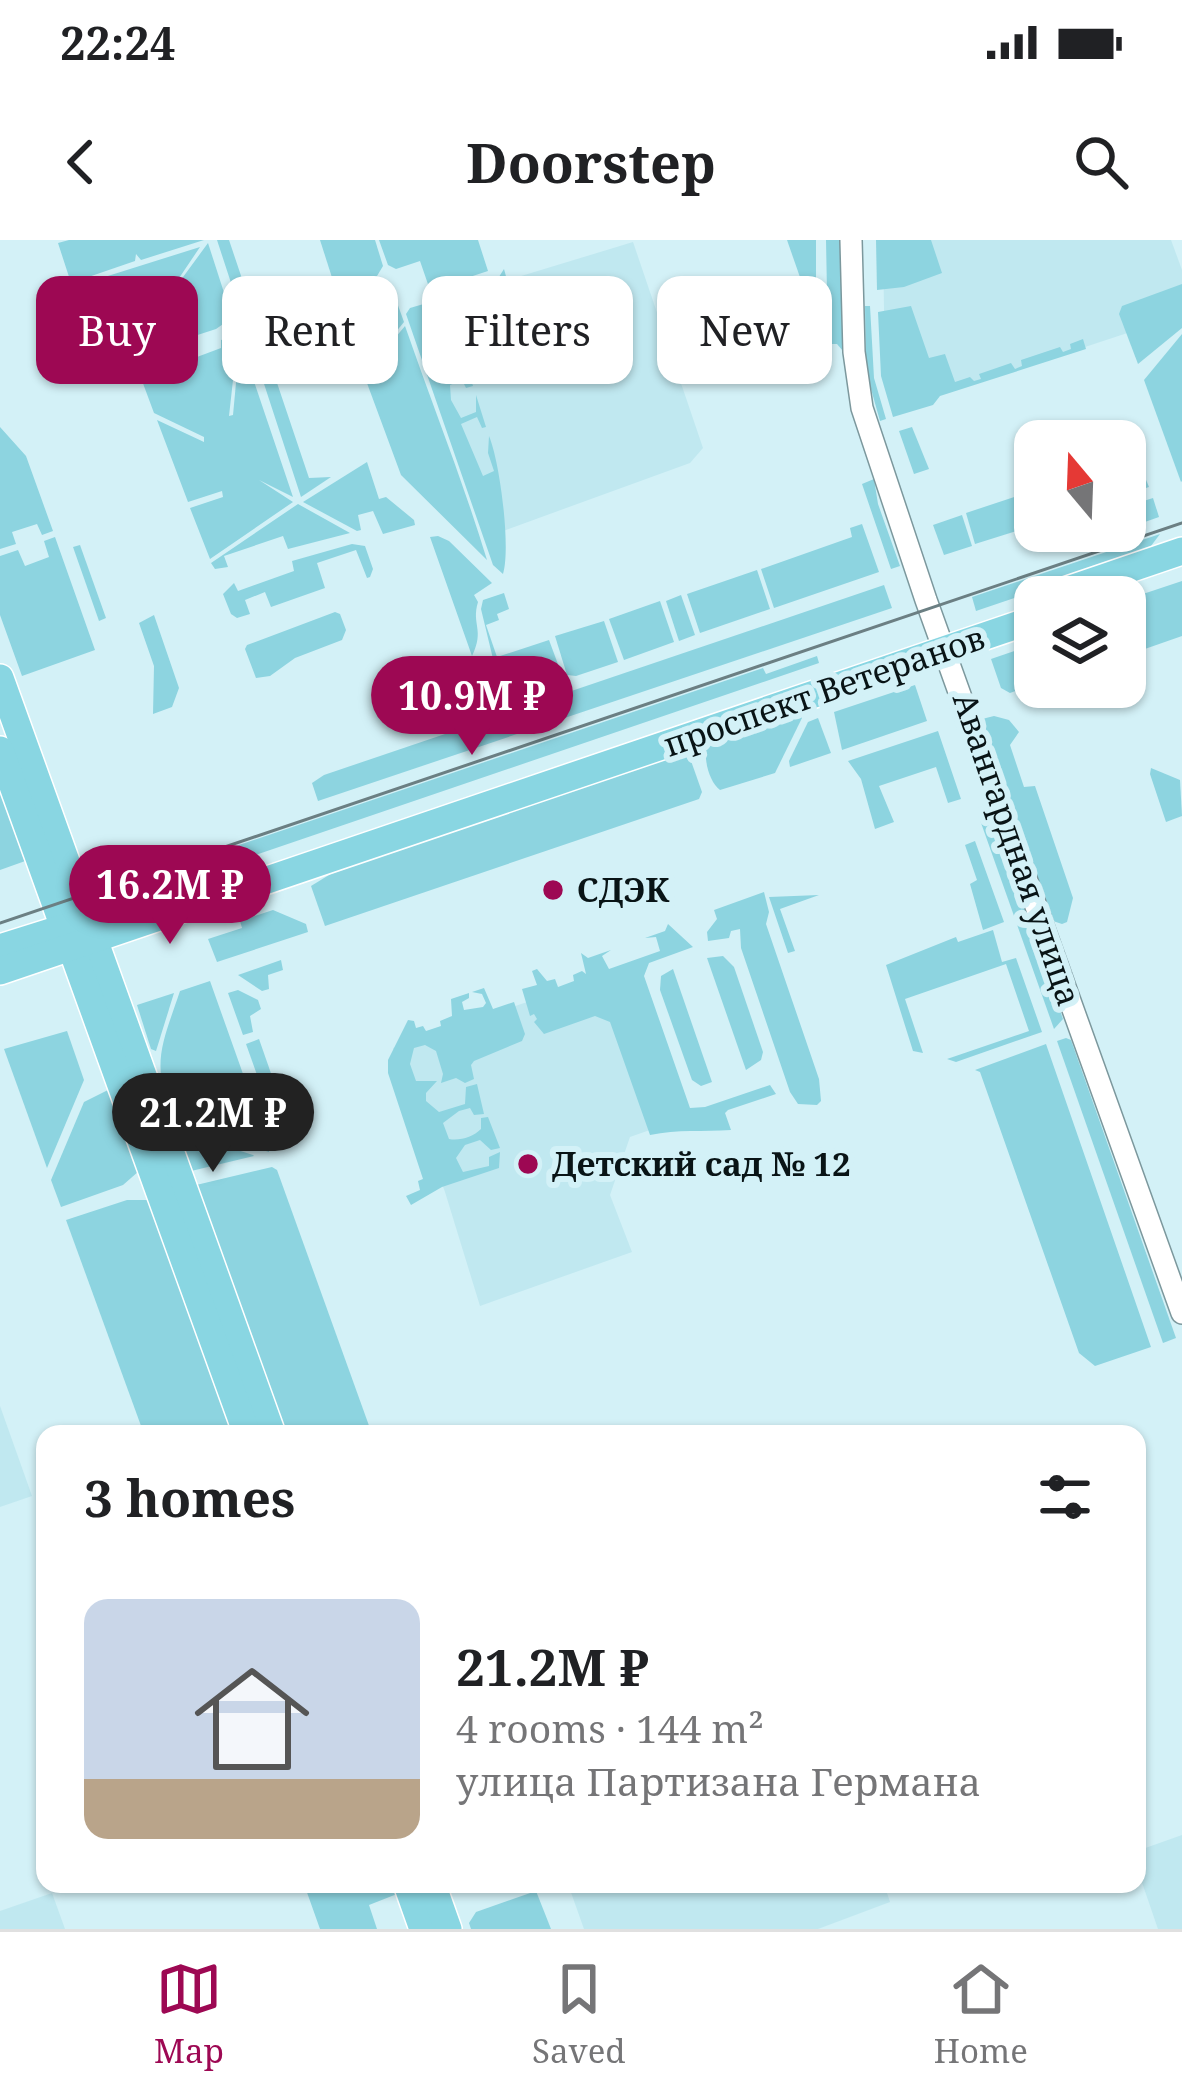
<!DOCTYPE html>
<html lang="en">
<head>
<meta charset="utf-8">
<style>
  :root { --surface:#fff; --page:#f2f2f2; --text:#202124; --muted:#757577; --line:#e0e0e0; --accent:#9d0853 }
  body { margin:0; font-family:"Noto Serif",serif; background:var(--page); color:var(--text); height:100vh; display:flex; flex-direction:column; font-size:45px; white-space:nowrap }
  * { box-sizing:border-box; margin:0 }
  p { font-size:39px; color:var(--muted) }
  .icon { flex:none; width:66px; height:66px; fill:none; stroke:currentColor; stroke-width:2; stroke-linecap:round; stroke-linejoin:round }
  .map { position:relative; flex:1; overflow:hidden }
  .side { position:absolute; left:36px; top:1185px; width:1110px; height:468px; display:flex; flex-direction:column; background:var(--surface); border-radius:24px; box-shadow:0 3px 9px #0004 }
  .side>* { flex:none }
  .top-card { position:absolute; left:36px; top:36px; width:1110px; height:108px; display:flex; gap:24px }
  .needle { width:78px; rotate:341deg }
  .tools { position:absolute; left:1014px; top:180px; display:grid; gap:24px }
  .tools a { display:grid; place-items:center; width:132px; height:132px; border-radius:24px; background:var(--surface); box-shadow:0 3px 9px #0004; font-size:60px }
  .price { position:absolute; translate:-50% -102px; padding:0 27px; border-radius:42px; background:var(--accent); color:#fff; font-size:39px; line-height:78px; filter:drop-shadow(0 3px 6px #0008) }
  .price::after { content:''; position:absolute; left:50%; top:72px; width:36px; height:27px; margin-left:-18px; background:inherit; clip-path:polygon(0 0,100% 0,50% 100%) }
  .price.current { background:#222; color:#fff }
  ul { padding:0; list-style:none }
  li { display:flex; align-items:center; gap:36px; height:300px; padding:0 48px }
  li span { display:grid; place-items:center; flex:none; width:336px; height:240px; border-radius:24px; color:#555 }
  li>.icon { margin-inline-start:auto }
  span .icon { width:144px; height:144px; fill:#fffc; stroke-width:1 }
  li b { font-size:51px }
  h2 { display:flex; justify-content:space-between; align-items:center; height:144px; padding:0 48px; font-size:51px }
  .chip { padding:0 42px; border-radius:24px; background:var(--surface); box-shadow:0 3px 9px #0004; font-size:42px; line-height:108px }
  .chip.current { background:var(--accent); color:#fff }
  .status { display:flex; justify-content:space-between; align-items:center; height:84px; padding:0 60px; background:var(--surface); direction:ltr }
  .status svg { height:33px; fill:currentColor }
  header { display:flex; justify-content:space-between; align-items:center; height:156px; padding:0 48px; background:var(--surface); font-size:54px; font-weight:700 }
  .tab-bar { display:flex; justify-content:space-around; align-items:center; height:168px; border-top:3px solid var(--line); background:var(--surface); font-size:33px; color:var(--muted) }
  .tab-bar a { display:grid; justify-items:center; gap:6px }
  .tab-bar .current { color:var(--accent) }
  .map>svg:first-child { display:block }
</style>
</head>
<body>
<div class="status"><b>22:24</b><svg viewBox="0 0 49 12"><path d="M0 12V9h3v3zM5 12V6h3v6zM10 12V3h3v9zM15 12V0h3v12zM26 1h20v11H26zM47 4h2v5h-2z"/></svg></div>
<header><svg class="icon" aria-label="back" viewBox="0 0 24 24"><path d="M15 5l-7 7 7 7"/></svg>Doorstep<svg class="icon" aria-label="search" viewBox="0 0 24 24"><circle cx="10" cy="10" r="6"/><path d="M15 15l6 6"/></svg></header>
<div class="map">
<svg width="1182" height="1689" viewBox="0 0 1182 1689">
  <rect width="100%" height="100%" fill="#d3f1f7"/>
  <g fill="#c0e8f0">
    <path d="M883,0H1171L1182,30V75L897,169L885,135Z"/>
    <path d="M633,2L703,208L690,223L492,295L413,69Z"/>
    <path d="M609,734L664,885L630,897L610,955L632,1012L480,1066L445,952L393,808Z"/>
    <path d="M0,1166L32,1256L0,1267Z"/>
    <path d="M1182,1595V1689H1158L1137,1628V1611Z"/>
    <path d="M568,1644H884L890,1662L818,1689H584Z"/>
    <path d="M52,1653L65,1689H0V1671Z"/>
  </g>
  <g fill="#8dd4e0">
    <path d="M69,0H204L141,20L136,14L135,21L71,43L58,3Z"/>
    <path d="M217,0H229L309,238L331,237L301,257Z"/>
    <path d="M320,0H375L383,26L377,36L336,50Z"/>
    <path d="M379,0H478L488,31L430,50L420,21L396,29L388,25Z"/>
    <path d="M787,0H816V83Z"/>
    <path d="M826,0H840L843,111L837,104H828Z"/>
    <path d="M876,0H931L942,33L904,47L877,50Z"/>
    <path d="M208,3L228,65L226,82L216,89L176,102L171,87L155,94L145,89Z"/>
    <path d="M200,7L138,99L121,92L112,71L76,46Z"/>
    <path d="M504,29L517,76L466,93L460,72L454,75L462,95L436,105L449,140L469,134L473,146L466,148L462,140L450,145L451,160L461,178L476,172V155L486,187L482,188L477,177L461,184L483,236L494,231L488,213L489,196C500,222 511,308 503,334L493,325L406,74L410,68L495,43Z"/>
    <path d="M380,41L391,46L404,82L363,132L337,55Z"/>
    <path d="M1182,44V88L1138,124L1119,74L1122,66Z"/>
    <path d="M865,66H870L874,138L886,179L880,181L866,131Z"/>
    <path d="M911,66L929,118L945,114L955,142L970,137L974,141L981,139L979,134L1011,123L1015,129L1022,126L1021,120L1060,107L1063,112L1071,109L1070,104L1083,99L1086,109L940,156L933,165L893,177L881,136L878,72Z"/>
    <path d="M695,67L708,103L677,113L666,77Z"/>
    <path d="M405,86C432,164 463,241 487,320L401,235L364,135Z"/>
    <path d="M1182,94V241L1181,242L1144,140Z"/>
    <path d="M238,95L229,176L233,175L240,100L293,257L259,240L293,262L210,319L190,268L223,257L222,251L188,262L157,180L204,202V197L154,173L141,138L221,108V100Z"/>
    <path d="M0,187L26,216L53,291L42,295L37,284L12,292L16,304L0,309Z"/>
    <path d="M912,187L929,229L914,234L899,191Z"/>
    <path d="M367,222L379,259L386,257L414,280L415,285L383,294L373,271L358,275L361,290L357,291L303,262Z"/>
    <path d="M1125,222L1142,230L1149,247L1125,255Z"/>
    <path d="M874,239L878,264L900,326L891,329L862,244Z"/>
    <path d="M1035,250V285L975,304L966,273Z"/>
    <path d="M1153,258L1159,277L1125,289V267Z"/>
    <path d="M298,264L350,293L288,309L283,296L224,316L228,327L215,329L211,323Z"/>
    <path d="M962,275L972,306L944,315L933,285Z"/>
    <path d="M862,284L879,332L774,368L761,329L852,297L850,288Z"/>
    <path d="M1160,294L1145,314L976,371L972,357Z"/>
    <path d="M438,296L449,301L492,343L474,355L478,362C471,385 485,389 472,416L430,297Z"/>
    <path d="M55,297L95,410L22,436L0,375V316L18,310L25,326L49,317L44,301Z"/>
    <path d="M352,304L365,306L373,329L370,337L367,338L356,310L317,323L325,348L271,367L265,352L245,360L250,374L237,378L231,374L223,354L234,343L238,351L294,331L292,321Z"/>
    <path d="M80,305L106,378L99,381L73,307Z"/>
    <path d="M757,330L770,369L700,393L687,354Z"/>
    <path d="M1182,341V396L1142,410L1125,405V360Z"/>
    <path d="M884,345L892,368L318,561L312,543L324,535Z"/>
    <path d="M504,353L509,369L497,374L499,380L486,385L497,417L549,400L562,435L502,428L494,423L481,369L483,360Z"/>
    <path d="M681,355L695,395L679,401L666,361Z"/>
    <path d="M660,361L674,402L624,420L609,379Z"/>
    <path d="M335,372L340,374L346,390L342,400L295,418L270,436L256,438L245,409L247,405Z"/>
    <path d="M154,375L179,448L172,467L153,474L154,426L139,383Z"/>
    <path d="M604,381L618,422L576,436L567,435L555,396Z"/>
    <path d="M1026,407L1035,411V444L1010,453L1001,448L991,419Z"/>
    <path d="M476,416L489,421L502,462L495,464L487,458L473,421Z"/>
    <path d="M817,416L819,423L191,637L186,623L763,428L766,434Z"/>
    <path d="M503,433L565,440L505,461L498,439Z"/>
    <path d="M915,445L927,481L842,510L834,472Z"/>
    <path d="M801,469L802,478L775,533L720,550C709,542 703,518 707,504Z"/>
    <path d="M994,476L1009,480L1019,492L1010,505L1024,547L1035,546L1073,658L1067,682L1062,684L1053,681L982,479Z"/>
    <path d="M818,478L831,513L790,527L789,521L808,482Z"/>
    <path d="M938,491L961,559L948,563L936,527L879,546L894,582L875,589L861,539L848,521Z"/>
    <path d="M680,511L690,518L702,552L699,559L325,686L311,646L347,624Z"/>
    <path d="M1151,528L1180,540L1182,576L1166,582L1150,534Z"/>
    <path d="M0,540L28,620L0,630Z"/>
    <path d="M987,577L1001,602L1063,779L1054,789L980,580Z"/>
    <path d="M975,601L1004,682L983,690L970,644L977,640L965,605Z"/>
    <path d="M173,628L178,641L123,659L101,652Z"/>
    <path d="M764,652L769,672L766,684L819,839L821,861L817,865L798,864L790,852L741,708L740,689L731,691L729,698L708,701L707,692L717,679L714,670Z"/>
    <path d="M819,655L780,669L795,711L788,713L769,657Z"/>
    <path d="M273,670L306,684L308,692L217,722L208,699L242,688L240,681Z"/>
    <path d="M668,684L693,707L649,723L644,736L690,868L705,867L770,845L776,854L728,870L725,873L731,890C703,892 678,889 650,895L610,782L595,776L544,794L534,782L537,779L534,774L530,776L522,749L537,745L532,731L537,729L547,741L555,739L558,747L574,741L573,735L582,731L586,734L581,713L588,718L611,710L602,716L609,729L660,711L656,697L645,698L665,691Z"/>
    <path d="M993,690L1002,722L1016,718L1042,792L956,822L947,819L1029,791L1006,724L905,759L923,813L913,811L886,725L956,697L958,702Z"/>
    <path d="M723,716L734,727L763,812L761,820L746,830L707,718Z"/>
    <path d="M281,720L283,730L268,735L269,749L262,751L238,735Z"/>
    <path d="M673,729L712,842L701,846L692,840L660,750L661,736Z"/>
    <path d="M210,741L269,907V912L180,884C147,830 162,805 180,751Z"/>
    <path d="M484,748L493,769L514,762L525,794L522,801L474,821L471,825L474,839L465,843L456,838L441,843L443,834L436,811L425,805L414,808L410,824L416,841H437L426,853V861L439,872L465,864L466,847L477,844L484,874L474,875L470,868L459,871L443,883L449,899C460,901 473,897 481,889V878L488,877L500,908L491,910L480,900L465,905L456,918L463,932L489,926V917L500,912L499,928L442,947L411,965L406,956L420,950L418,941L423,939L388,833V820L408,780L414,781L416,788L423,786L426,791L441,786L440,781L452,776L451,759L469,753V758L462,762L464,770L483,767L486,763L482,754L472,752Z"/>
    <path d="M238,750L258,760L261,769L250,776L253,792L243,795L228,753Z"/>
    <path d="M174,753L156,811L151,809L137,765Z"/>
    <path d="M67,791L84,840L47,928L4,809Z"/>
    <path d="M1066,798L1071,800L1176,1098L1163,1103L1057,801Z"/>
    <path d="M259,799L274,842L261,846L246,804Z"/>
    <path d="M1046,804L1151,1107L1095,1126L1079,1113L980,832L975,830Z"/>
    <path d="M110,849L139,931L123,945L61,967L51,940L84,862Z"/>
    <path d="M181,892L253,915L254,916L187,932L174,894Z"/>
    <path d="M272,927L277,930L372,1194H282L192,946Z"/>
    <path d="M127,960H149L234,1194H144L66,980Z"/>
    <path d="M304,1644H394L397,1654L369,1665L377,1689H320Z"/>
    <path d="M536,1651L551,1689H471L469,1683L476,1672Z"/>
  </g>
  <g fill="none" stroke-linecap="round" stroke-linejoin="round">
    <defs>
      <path id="minor" d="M851,0L854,112L862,168L926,360L1182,1073"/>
      <g id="major">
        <path d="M1047,357L1182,311"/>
        <path d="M0,438L272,1194"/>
        <path d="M0,510L247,1194"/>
        <path d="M0,708L168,655"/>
        <path d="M0,731L1035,379"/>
        <path d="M407,1644L423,1689"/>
        <path d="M432,1644L448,1689"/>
      </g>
    </defs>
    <use href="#minor" stroke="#7c989d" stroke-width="24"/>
    <use href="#major" stroke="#fff" stroke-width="30"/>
    <use href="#minor" stroke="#fff" stroke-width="21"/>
    <use href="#major" stroke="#89d6e2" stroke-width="27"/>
    <path stroke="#6b7f83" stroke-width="3" d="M0,683L1182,283"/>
  </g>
  <g fill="#9d0853" stroke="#d3f1f7" stroke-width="4.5">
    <circle cx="553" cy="650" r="12"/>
    <circle cx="528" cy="924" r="12"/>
  </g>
  <g text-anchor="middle" stroke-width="12" stroke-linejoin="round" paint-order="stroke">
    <g font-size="33" fill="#091416" stroke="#d3f1f7">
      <text transform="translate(824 451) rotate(-19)" y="12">проспект Ветеранов</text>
      <text transform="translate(1017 609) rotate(71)" y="12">Авангардная улица</text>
    </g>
    <g font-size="33" font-weight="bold" fill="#091416" stroke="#d3f1f7" text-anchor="start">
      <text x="577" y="662">СДЭК</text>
      <text x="552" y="936">Детский сад № 12</text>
    </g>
  </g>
</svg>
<div class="tools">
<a><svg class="needle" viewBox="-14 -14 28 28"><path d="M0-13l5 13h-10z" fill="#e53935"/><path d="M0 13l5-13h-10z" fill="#757577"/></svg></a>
<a><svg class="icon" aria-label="layers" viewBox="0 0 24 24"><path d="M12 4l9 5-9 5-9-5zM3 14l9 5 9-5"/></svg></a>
</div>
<b class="price" style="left:472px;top:518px">10.9M ₽</b>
<b class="price" style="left:170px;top:707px">16.2M ₽</b>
<b class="price current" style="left:213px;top:935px">21.2M ₽</b>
<div class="top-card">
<a class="chip current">Buy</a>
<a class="chip">Rent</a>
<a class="chip">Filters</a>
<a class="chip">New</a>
</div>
<section class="side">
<h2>3 homes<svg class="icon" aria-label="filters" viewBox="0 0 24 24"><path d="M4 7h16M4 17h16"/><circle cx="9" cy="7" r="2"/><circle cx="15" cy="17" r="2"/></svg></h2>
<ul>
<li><span style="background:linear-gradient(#c9d6e8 75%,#b9a48a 0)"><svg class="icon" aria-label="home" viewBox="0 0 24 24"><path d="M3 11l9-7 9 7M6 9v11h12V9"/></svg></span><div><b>21.2M ₽</b><p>4 rooms · 144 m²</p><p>улица Партизана Германа</p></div></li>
</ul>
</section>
</div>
<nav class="tab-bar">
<a class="current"><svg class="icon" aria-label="map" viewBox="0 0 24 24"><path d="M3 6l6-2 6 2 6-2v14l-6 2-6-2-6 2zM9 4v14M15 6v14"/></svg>Map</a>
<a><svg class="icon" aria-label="saved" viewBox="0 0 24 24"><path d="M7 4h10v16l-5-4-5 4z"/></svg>Saved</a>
<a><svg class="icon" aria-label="home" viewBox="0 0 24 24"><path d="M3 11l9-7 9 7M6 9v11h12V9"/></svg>Home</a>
</nav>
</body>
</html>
